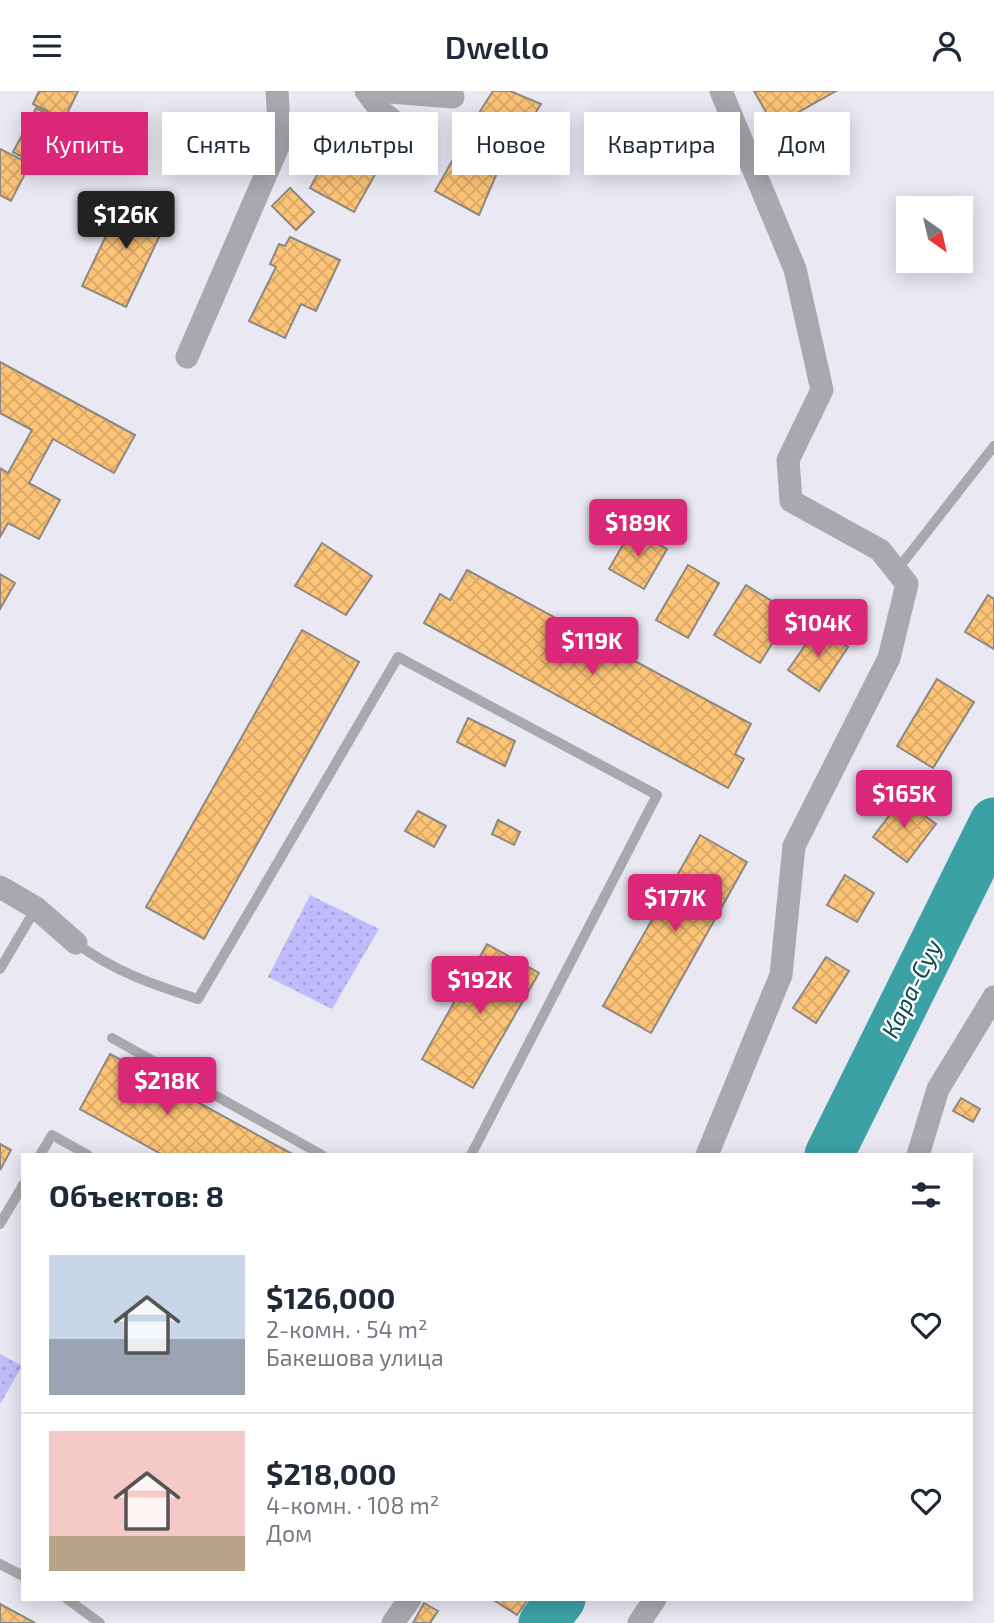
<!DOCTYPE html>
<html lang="ru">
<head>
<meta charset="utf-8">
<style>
  :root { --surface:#fff; --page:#f2f2f3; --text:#1f2937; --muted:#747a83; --line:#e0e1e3; --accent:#db2777 }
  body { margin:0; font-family:"Exo 2",sans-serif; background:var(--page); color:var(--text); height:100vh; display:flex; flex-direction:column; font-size:26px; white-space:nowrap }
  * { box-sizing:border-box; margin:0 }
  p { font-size:23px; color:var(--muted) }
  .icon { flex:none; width:38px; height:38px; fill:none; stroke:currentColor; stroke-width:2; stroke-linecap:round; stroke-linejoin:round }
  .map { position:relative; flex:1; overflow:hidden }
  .drawer { position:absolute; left:21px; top:1062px; width:952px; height:448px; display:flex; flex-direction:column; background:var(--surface); border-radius:0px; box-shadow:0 4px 18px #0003 }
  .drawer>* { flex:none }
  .hud { position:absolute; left:21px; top:21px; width:952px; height:63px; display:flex; gap:14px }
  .needle { width:46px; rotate:146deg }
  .tools { position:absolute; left:896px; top:105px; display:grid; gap:14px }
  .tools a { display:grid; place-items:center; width:77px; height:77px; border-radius:0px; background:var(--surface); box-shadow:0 4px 18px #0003; font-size:35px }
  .price { position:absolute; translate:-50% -60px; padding:0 16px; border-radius:7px; background:var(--accent); color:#fff; font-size:23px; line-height:46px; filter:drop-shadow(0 2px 4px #0008) }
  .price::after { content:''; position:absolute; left:50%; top:42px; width:21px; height:16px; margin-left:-10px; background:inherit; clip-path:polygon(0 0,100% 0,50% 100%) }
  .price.current { background:#222; color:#fff }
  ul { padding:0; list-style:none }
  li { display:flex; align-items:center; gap:21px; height:175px; padding:0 28px }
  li+li { border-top:2px solid var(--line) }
  li span { display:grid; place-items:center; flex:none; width:196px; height:140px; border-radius:0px; color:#555 }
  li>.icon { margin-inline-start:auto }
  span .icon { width:84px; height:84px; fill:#fffc; stroke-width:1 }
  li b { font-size:30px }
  h2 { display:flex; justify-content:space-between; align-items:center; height:84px; padding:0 28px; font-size:30px }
  .tag { padding:0 24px; border-radius:0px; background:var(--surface); box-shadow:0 4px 18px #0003; font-size:24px; line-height:63px }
  .tag.current { background:var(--accent); color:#fff }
  header { display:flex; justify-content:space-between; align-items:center; height:91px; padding:0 28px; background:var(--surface); font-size:32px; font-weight:600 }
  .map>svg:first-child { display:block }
</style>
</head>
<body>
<header><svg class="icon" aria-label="menu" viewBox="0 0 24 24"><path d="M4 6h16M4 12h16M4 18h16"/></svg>Dwello<svg class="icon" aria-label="person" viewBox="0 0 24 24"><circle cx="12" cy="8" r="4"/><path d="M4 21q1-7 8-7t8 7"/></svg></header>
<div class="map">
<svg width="994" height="1532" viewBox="0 0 994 1532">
  <defs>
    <pattern id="park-dots" width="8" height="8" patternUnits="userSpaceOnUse" patternTransform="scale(1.75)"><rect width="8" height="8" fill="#c0bbfb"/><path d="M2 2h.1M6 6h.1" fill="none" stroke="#a4a0d6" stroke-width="1.8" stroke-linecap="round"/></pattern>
    <pattern id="building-cross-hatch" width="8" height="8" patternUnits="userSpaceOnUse" patternTransform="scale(1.75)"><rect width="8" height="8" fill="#fdc477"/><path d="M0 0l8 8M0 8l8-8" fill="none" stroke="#d8a766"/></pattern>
  </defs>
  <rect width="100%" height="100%" fill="#e9e8f3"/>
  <g fill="url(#park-dots)">
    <path d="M310,804L379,838L332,918L268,886Z"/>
    <path d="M0,1263L22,1275L0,1313Z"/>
  </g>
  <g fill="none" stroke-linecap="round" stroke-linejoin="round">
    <g stroke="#3ca1a5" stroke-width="49">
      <path d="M829,1064L994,731"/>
      <path d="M543,1532L561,1508"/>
    </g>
  </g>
  <g fill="url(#building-cross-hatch)" stroke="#8e8880" stroke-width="2">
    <path d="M39,0H78L64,29L33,13Z"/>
    <path d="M493,0H510L541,13L504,73L458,55Z"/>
    <path d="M754,0H836L774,35Z"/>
    <path d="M36,17L75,37L52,82L13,61Z"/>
    <path d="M332,56L377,80L354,121L310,97Z"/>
    <path d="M0,58L30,73L11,110L0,104Z"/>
    <path d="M455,65L497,82L479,124L435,100Z"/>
    <path d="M290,97L314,121L296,139L272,115Z"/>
    <path d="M125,105L169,125L126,216L82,195Z"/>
    <path d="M290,146L340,169L316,220L301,213L285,247L249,230L276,176L270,173L279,153L285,155Z"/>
    <path d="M0,271L135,344L114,382L53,348L29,392L60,409L39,448L8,432L0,446V377L8,382L32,339L0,322Z"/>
    <path d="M632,438L667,458L644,498L609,478Z"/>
    <path d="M322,452L372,485L346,524L295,495Z"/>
    <path d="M688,474L719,492L688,547L656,529Z"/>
    <path d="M467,479L751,633L735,663L744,668L728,697L424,532L440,503L450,509Z"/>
    <path d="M0,483L15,492L0,518Z"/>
    <path d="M746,494L791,522L760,572L714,544Z"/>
    <path d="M988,504L994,508V558L965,541Z"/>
    <path d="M818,536L848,556L819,600L788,579Z"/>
    <path d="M302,539L359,571L204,848L146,816Z"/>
    <path d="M937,588L974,611L933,677L897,655Z"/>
    <path d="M468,627L515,650L505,675L457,651Z"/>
    <path d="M902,708L936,733L907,771L873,746Z"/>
    <path d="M418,720L446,735L434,756L405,740Z"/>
    <path d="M498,729L520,741L514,754L492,743Z"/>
    <path d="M700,744L747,771L651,942L603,915Z"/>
    <path d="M845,784L874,802L857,831L827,814Z"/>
    <path d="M487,853L539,882L473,997L422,968Z"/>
    <path d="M826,866L849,880L816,932L793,917Z"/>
    <path d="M110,963L294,1064H163L80,1018Z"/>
    <path d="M961,1007L980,1018L973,1031L953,1020Z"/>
    <path d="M0,1053L11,1059L0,1079Z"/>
    <path d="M492,1508H528L517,1524Z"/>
    <path d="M424,1512L438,1520L430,1532H413Z"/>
    <path d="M0,1513L35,1532H0Z"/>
  </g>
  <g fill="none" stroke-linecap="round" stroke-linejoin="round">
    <g stroke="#a8a8ad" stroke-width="10">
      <path d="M897,479L994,355"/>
      <path d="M76,852C113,880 154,894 198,908L398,566L657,704L471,1064"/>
      <path d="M0,878L36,817"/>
      <path d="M112,947L322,1064"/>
      <path d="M40,1064L52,1044L88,1064"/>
      <path d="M0,1133L23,1094"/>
      <path d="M0,1473L23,1485"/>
      <path d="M67,1508L100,1532"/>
    </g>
    <g stroke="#a8a8ad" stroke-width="23">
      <path d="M366,0L382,21L396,32"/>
      <path d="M378,0L453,6"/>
      <path d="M187,266L280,51L277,0"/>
      <path d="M0,796L36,817L76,852"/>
      <path d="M707,1064L781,884L794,755L889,567L907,493L880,459L791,410L788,369L822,299L795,178L721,0"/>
      <path d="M918,1064L938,998L994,906"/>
      <path d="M393,1532L410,1508"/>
      <path d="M639,1532L655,1508"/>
    </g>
  </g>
  <g text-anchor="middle" stroke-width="5" stroke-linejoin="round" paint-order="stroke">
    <g font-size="24" font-style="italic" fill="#0b484a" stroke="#fff">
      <text transform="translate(912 898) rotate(-64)" y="8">Кара-Суу</text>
    </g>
  </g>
</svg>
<div class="tools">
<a><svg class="needle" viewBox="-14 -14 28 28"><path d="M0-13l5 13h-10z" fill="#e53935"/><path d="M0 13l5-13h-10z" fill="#747a83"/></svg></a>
</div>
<b class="price current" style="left:126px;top:160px">$126K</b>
<b class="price" style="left:638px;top:468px">$189K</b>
<b class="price" style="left:818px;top:568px">$104K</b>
<b class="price" style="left:592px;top:586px">$119K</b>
<b class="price" style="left:904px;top:739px">$165K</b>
<b class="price" style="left:675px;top:843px">$177K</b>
<b class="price" style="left:480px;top:925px">$192K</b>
<b class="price" style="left:167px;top:1026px">$218K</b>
<div class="hud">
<a class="tag current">Купить</a>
<a class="tag">Снять</a>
<a class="tag">Фильтры</a>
<a class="tag">Новое</a>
<a class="tag">Квартира</a>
<a class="tag">Дом</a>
</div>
<section class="drawer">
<h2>Объектов: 8<svg class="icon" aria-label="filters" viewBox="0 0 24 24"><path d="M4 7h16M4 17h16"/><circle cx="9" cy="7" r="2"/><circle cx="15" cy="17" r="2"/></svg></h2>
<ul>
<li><span style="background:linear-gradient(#c9d6e8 60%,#9aa5b1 0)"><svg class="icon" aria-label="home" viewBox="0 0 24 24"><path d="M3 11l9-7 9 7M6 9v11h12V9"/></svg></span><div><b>$126,000</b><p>2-комн. · 54 m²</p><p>Бакешова улица</p></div><svg class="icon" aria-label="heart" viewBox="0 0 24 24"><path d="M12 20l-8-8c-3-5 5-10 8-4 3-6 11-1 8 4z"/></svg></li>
<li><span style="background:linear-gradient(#f6c9c9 75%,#b9a48a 0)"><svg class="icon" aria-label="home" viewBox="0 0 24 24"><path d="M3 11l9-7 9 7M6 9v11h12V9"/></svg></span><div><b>$218,000</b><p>4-комн. · 108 m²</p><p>Дом</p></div><svg class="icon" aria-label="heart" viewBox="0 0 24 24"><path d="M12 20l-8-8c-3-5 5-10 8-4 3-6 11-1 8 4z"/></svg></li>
</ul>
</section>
</div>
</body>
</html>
